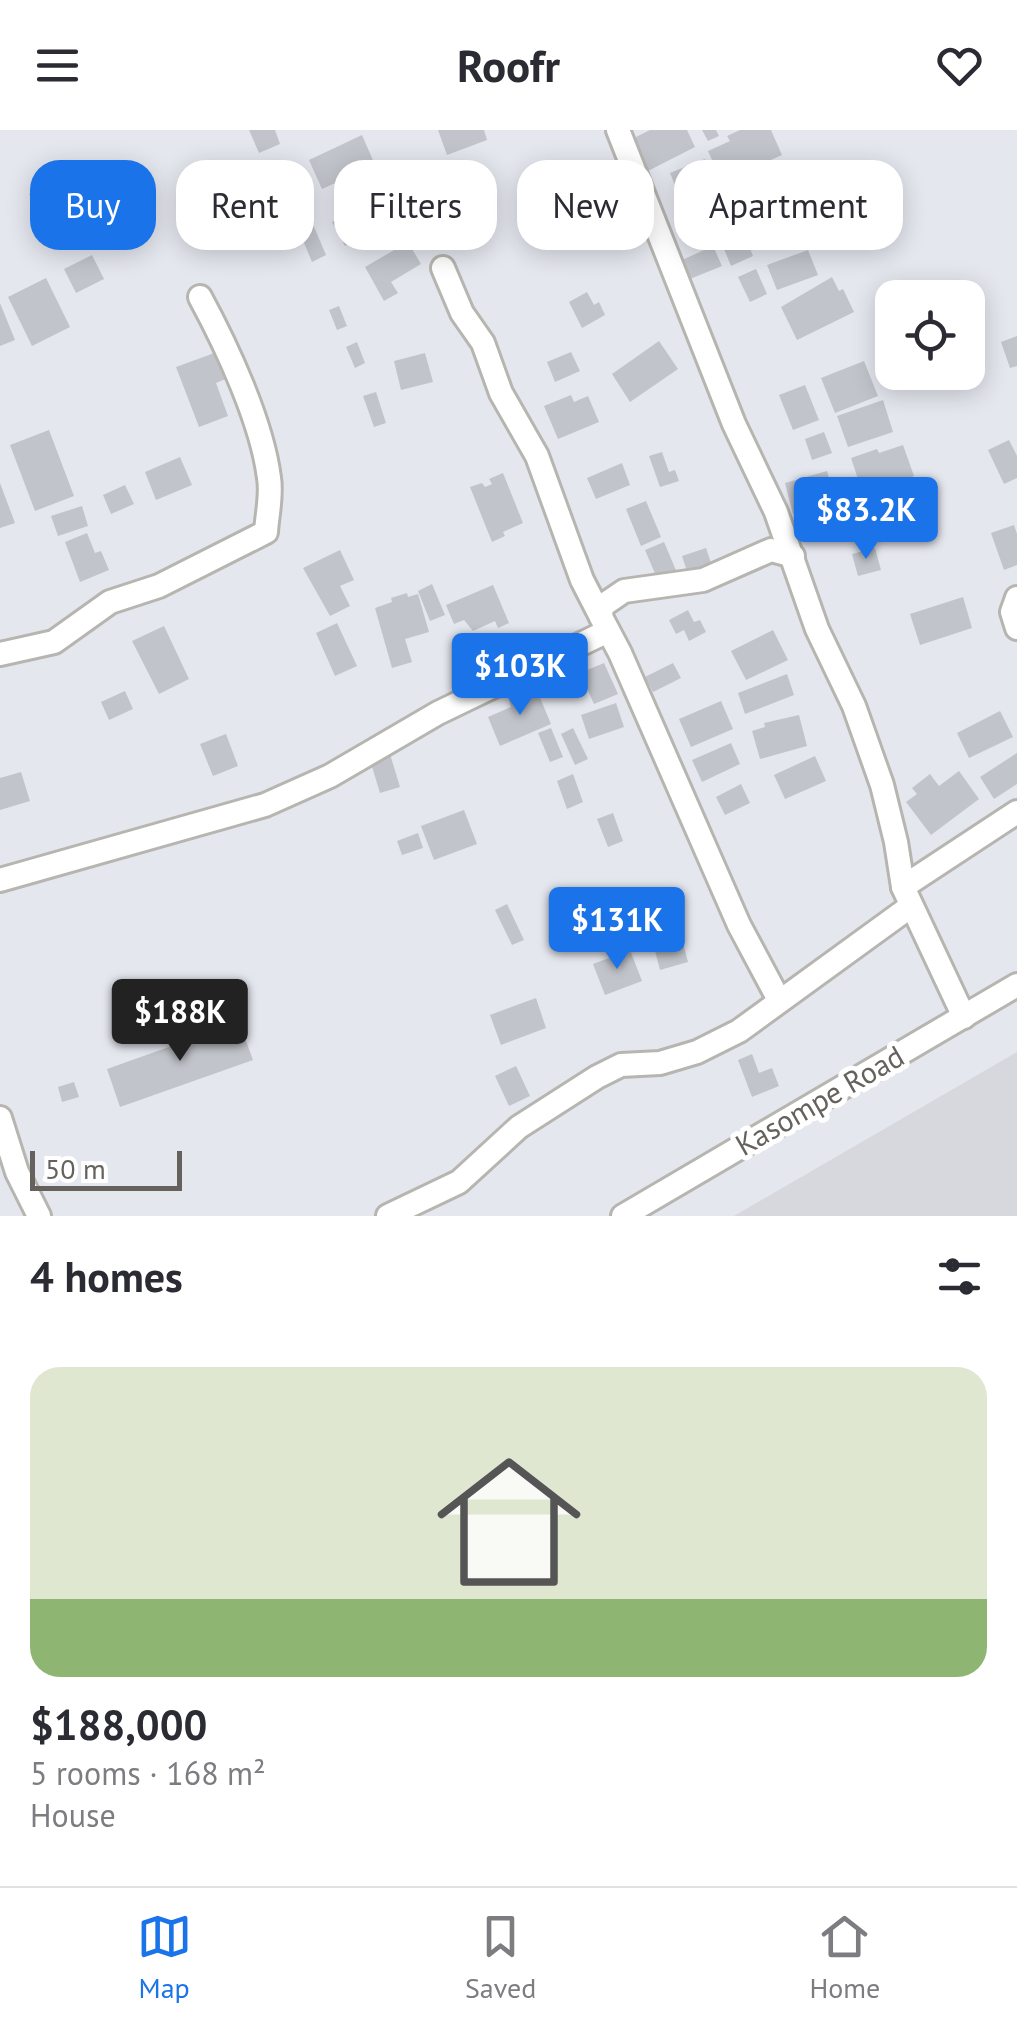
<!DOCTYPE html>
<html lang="en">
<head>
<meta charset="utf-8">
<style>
  :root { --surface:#fff; --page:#f2f2f3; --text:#2b2b33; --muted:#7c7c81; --line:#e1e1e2; --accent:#1a73e8 }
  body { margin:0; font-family:"PT Sans",sans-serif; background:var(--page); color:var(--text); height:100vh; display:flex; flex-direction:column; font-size:38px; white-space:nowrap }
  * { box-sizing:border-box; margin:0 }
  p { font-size:32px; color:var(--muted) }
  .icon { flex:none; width:55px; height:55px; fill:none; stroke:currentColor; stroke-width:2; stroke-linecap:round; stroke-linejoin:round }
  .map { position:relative; height:1086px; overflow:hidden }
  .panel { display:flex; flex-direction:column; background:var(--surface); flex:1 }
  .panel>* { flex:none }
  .top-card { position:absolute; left:30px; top:30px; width:958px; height:90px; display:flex; gap:20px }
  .buttons { position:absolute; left:875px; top:150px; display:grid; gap:20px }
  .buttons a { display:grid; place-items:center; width:110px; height:110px; border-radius:20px; background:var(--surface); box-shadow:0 5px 25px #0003; font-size:50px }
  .scale { position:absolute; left:30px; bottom:25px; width:152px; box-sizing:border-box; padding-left:10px; border:5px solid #65625d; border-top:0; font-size:28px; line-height:35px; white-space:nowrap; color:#65625d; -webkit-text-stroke:8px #fff; paint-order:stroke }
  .price { position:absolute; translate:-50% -85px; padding:0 22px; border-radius:10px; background:var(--accent); color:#fff; font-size:32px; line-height:65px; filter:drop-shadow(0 2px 5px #0008) }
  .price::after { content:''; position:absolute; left:50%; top:60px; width:30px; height:22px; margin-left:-15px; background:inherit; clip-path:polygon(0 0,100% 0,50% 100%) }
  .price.selected { background:#222; color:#fff }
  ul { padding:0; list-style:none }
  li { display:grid; align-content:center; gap:20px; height:530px; padding:0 30px }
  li+li { border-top:2px solid var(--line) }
  li span { display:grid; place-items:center; height:310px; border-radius:30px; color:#555 }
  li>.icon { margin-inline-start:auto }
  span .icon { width:180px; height:180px; fill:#fffc; stroke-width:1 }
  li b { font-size:42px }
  h2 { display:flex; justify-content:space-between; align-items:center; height:120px; padding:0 30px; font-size:42px }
  .tag { padding:0 35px; border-radius:30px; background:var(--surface); box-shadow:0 5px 25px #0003; font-size:35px; line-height:90px }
  .tag.selected { background:var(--accent); color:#fff }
  header { display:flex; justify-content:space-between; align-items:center; height:130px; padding:0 30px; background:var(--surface); font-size:45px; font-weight:600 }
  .tabs { display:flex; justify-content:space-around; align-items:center; height:140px; border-top:2px solid var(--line); background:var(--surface); font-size:28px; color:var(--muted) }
  .tabs a { display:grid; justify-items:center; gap:5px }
  .tabs .selected { color:var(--accent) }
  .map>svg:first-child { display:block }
</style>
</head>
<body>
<header><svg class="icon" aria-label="menu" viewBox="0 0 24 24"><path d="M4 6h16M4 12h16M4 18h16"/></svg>Roofr<svg class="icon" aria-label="heart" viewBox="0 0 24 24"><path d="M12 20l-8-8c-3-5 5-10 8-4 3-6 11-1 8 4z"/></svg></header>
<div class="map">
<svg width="1017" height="1086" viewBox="0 0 1017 1086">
  <rect width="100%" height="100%" fill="#e5e7ef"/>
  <path fill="#d7d8de" d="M1017,922V1086H734Z"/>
  <g fill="#c1c4ca">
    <path d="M249,0H275L280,14L259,23Z"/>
    <path d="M438,0H484L487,10L447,25Z"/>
    <path d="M650,0H687L695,17L644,43L628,11Z"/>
    <path d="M702,0H716L719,6L708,11Z"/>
    <path d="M740,0H771L782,25L722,52L708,21L730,11L727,6Z"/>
    <path d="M362,5L375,35L322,59L309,30Z"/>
    <path d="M705,29L716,56L681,70L670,43Z"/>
    <path d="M284,40L294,71L261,85L256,71L249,73L242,58Z"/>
    <path d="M777,40L785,63L752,75L744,52Z"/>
    <path d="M58,49L64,62L70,59L75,70L68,73L82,100L54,114L29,64Z"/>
    <path d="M802,62L821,98L772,120L757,88Z"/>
    <path d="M123,67L137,98L112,110L98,79Z"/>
    <path d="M373,69L386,93L345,116L332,92Z"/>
    <path d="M581,71L583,77L597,71L607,97L551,120L541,94L555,88L553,83Z"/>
    <path d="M309,85L326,125L312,132L295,91Z"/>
    <path d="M740,94L753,126L731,136L720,109L734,102Z"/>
    <path d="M408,112L421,134L391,152L398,163L384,171L365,137Z"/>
    <path d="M713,116L722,136L690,149L682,130Z"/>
    <path d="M808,120L818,145L777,160L767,135Z"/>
    <path d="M92,125L104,149L76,163L64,139Z"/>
    <path d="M756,139L767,164L750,172L738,147Z"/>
    <path d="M832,147L839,161L843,159L854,182L797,210L781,177Z"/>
    <path d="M46,148L70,197L32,216L8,167Z"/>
    <path d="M587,162L594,175L599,172L605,185L582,198L569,172Z"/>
    <path d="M0,173L15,210L0,216Z"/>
    <path d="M339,176L347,196L337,200L329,180Z"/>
    <path d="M1017,206V236L1010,238L1001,212Z"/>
    <path d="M659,211L678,239L630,272L612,244Z"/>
    <path d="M357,212L365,233L355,238L346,217Z"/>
    <path d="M217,222L228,248L216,253L228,286L199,297L176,237Z"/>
    <path d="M571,222L580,241L555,252L547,232Z"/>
    <path d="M425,223L433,252L401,260L394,231Z"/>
    <path d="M864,231L878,266L835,283L821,248Z"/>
    <path d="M805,255L819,290L793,300L779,265Z"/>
    <path d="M376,262L386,293L374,297L363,266Z"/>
    <path d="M571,265L574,272L588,266L599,292L558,309L544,276Z"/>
    <path d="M883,270L893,302L848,317L837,286Z"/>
    <path d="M49,300L74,366L35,381L10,315Z"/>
    <path d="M824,302L832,323L812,330L805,309Z"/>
    <path d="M1009,310L1017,326V348L1004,354L988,320Z"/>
    <path d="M903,315L914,346L863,364L851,328L877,319L879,323Z"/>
    <path d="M662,322L669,342L675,340L679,351L660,357L649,326Z"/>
    <path d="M180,327L192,355L156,370L145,342Z"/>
    <path d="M622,333L630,355L596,369L587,348Z"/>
    <path d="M827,341L836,372L793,384L785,353Z"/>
    <path d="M503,343L523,393L503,402L505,406L492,412L470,357L482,353L485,357L492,354L489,349Z"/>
    <path d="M0,353L15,393L0,398Z"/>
    <path d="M125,355L134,374L111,384L103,365Z"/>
    <path d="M646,371L661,407L641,416L626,379Z"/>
    <path d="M82,376L88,396L58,406L51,386Z"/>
    <path d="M1014,395L1017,404V435L1004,440L991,403Z"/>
    <path d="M87,403L95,423L101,421L109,440L80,452L65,412Z"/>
    <path d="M664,412L678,445L659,453L645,420Z"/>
    <path d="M706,418L712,436L688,444L682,426Z"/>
    <path d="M875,418L881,440L858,446L852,424Z"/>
    <path d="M340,420L354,450L340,456L350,476L330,486L303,438Z"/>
    <path d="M432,454L445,485L430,491L418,461Z"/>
    <path d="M493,455L509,493L498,498L495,491L473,501L464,490L454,494L446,475Z"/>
    <path d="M407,463L408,467L418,464L429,502L405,509L412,532L392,538L375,478L392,472L391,468Z"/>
    <path d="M963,467L972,498L920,515L910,484Z"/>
    <path d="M688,480L694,492L700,490L706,502L689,511L684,500L676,504L669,490Z"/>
    <path d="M337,493L357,536L335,546L316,503Z"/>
    <path d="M164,496L189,549L159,564L132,511Z"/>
    <path d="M773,500L788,530L746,550L731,521Z"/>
    <path d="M604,533L618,564L594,574L580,543Z"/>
    <path d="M673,533L681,548L653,562L645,547Z"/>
    <path d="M787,544L794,565L745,584L738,563Z"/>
    <path d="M536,558L551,594L500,616L488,587L511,577L509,570Z"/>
    <path d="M125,561L133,579L109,590L101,572Z"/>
    <path d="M721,571L733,599L691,617L679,589Z"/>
    <path d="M616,573L624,597L589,609L581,585Z"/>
    <path d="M1000,581L1013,607L969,628L957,603Z"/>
    <path d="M799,585L807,616L760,629L752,601L765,597L764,593Z"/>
    <path d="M551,598L563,627L550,632L538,603Z"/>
    <path d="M573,598L588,629L575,635L561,604Z"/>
    <path d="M226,604L238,636L213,646L200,614Z"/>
    <path d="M731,613L740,634L702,652L692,630Z"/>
    <path d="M1017,623V654L994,669L980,647Z"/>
    <path d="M390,624L400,657L380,663L370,630Z"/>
    <path d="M815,626L826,651L785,669L774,645Z"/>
    <path d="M959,641L979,669L931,705L906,672L917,664L912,658L930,644L939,656Z"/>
    <path d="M21,642L30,671L0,680V648Z"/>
    <path d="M573,644L583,672L567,679L557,651Z"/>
    <path d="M741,654L750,673L725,685L716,667Z"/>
    <path d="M464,680L477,714L434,730L421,696Z"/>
    <path d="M613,683L623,711L608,717L597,689Z"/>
    <path d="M418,703L423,718L402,725L397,711Z"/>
    <path d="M642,768L657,796L646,802L631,773Z"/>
    <path d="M507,774L524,810L512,815L495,780Z"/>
    <path d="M595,787L604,813L579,822L570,795Z"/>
    <path d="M675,795L679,809L654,817L649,804Z"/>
    <path d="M683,813L688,832L660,840L655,821Z"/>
    <path d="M630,820L642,851L605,865L593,834Z"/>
    <path d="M536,868L546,898L501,915L490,885Z"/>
    <path d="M239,892L253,930L120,977L107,939Z"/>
    <path d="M752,924L759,943L772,938L779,956L752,967L738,930Z"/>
    <path d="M516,936L530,966L509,976L495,946Z"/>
    <path d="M74,952L79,967L62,972L58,957Z"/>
  </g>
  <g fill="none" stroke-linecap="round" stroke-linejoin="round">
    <defs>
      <g id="minor">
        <path d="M618,0L734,294L776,382L817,499L854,576L882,655L896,712L903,757L964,887"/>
        <path d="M443,138L462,183L483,213L501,263L537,326L582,450L601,487"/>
        <path d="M1017,468L1012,482L1017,498"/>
        <path d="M0,524L54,512L110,472L159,456L266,402C267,385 272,365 269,348C262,292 227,217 200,167"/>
        <path d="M0,750L265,675L330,646L438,583L608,501"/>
        <path d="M903,757L1017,682"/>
        <path d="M779,870L739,795L620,523L601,487L602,476L624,461L703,450L771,420L793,426"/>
        <path d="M0,988L17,1042L39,1086"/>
        <path d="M388,1086L459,1052L519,997L597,947L621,935L660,933L697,922L739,901L911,776"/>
        <path d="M623,1086L1017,855"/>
      </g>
    </defs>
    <use href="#minor" stroke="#b7b5b0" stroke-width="28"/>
    <use href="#minor" stroke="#fff" stroke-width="22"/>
  </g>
  <g text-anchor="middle" stroke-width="10" stroke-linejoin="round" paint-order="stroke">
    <g font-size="30" fill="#65625d" stroke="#fff">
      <text transform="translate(820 971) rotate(-30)" y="10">Kasompe Road</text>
    </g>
  </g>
</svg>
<div class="buttons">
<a><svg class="icon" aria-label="locate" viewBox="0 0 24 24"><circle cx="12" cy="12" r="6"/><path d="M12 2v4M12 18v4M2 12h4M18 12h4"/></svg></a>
</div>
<div class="scale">50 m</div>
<b class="price" style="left:866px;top:432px">$83.2K</b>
<b class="price" style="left:520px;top:588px">$103K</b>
<b class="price" style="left:617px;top:842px">$131K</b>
<b class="price selected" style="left:180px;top:934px">$188K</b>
<div class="top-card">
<a class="tag selected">Buy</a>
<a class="tag">Rent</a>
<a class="tag">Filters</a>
<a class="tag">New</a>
<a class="tag">Apartment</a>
</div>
</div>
<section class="panel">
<h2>4 homes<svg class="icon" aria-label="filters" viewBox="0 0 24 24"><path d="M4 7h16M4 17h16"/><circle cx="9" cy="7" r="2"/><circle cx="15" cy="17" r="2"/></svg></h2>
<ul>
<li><span style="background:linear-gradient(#dfe7d0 75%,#8fb573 0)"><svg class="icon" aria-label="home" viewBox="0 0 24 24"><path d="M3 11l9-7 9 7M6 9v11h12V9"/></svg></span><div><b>$188,000</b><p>5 rooms · 168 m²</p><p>House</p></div></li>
</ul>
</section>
<nav class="tabs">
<a class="selected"><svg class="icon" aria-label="map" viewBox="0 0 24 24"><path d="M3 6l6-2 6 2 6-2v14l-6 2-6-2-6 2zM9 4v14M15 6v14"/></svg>Map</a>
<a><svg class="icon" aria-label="saved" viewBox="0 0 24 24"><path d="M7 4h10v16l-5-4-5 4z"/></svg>Saved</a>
<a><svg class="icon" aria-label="home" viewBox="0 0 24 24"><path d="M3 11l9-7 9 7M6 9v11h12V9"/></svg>Home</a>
</nav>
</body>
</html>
